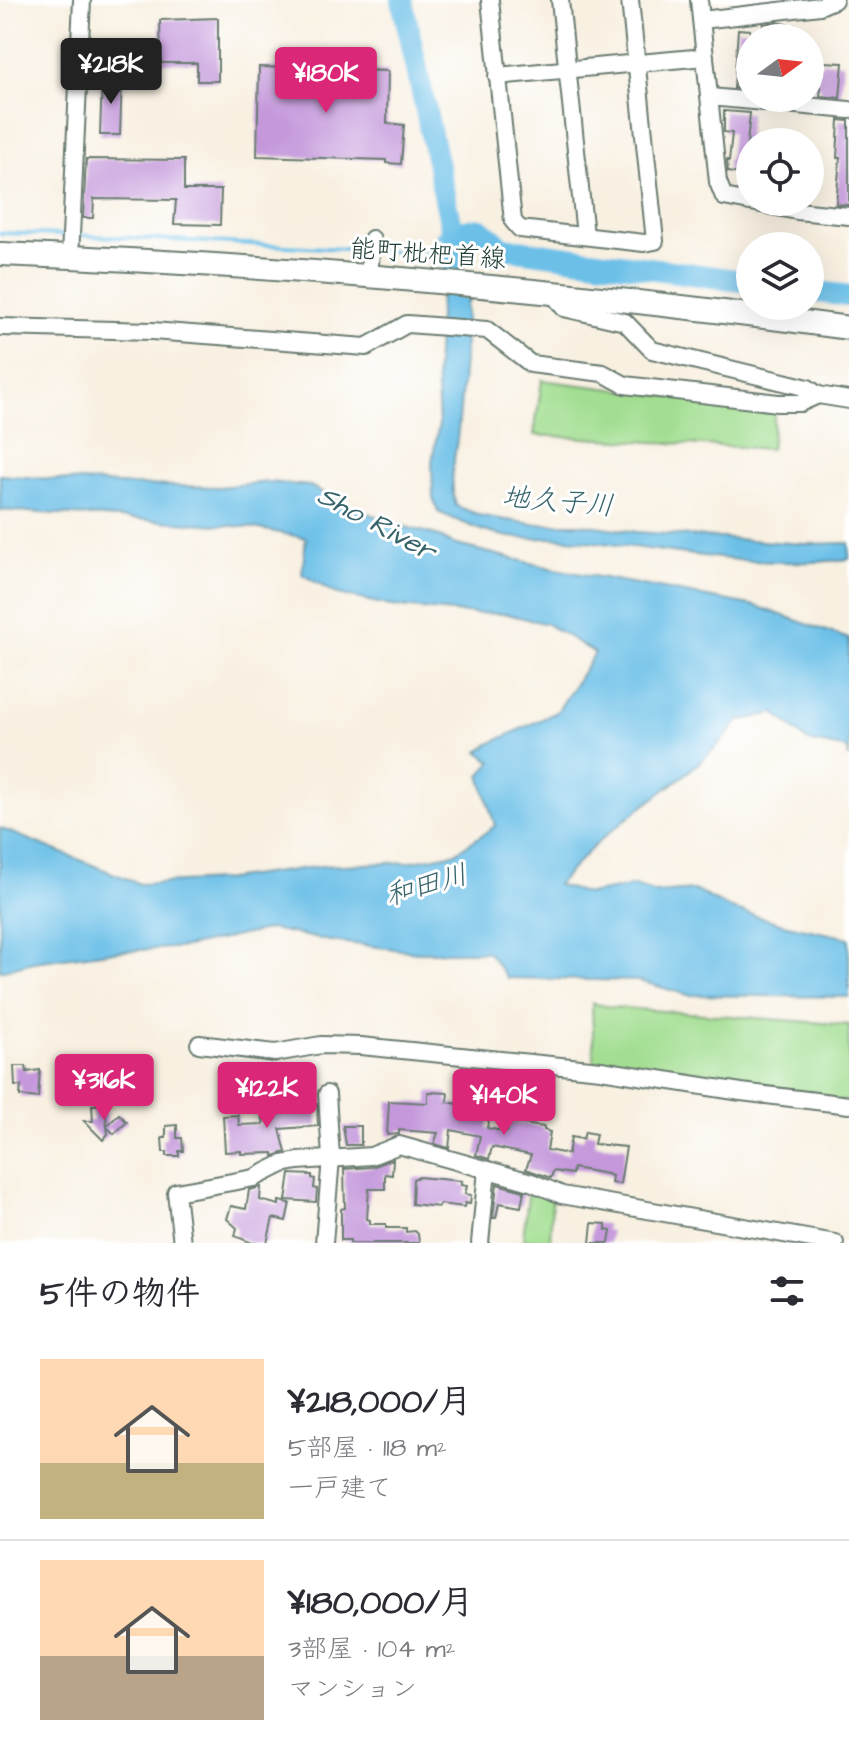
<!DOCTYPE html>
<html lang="ja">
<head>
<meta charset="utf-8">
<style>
  :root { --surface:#fff; --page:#f2f2f3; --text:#2b2b33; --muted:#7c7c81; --line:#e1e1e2; --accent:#db2777 }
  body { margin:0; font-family:"Architects Daughter","Klee One",sans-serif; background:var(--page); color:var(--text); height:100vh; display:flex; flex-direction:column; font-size:30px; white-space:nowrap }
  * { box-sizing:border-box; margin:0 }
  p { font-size:26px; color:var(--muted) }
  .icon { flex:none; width:44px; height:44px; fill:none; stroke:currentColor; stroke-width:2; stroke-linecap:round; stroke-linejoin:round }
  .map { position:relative; height:1243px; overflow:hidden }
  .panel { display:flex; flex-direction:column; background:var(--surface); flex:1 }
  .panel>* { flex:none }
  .needle { width:52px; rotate:75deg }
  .controls { position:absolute; left:736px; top:24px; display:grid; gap:16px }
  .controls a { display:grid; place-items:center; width:88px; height:88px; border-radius:50%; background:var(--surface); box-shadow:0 8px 32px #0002; font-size:40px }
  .price { position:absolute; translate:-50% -68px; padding:0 18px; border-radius:8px; background:var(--accent); color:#fff; font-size:26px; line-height:52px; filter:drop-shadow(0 2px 4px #0008) }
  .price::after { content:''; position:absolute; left:50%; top:48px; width:24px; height:18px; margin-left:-12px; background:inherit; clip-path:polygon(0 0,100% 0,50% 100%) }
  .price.active { background:#222; color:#fff }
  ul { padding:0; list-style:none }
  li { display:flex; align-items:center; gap:24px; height:200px; padding:0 40px }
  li+li { border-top:2px solid var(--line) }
  li span { display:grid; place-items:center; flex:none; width:224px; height:160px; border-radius:0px; color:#555 }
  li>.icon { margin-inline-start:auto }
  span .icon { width:96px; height:96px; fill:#fffc; stroke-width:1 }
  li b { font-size:34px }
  h2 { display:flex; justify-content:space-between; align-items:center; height:96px; padding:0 40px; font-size:34px }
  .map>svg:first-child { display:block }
</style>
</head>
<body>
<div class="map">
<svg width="849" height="1243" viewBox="0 0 849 1243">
  <rect width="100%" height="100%" fill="#fff"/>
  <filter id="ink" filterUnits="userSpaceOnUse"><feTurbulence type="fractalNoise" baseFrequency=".0125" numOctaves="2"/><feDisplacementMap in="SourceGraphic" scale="16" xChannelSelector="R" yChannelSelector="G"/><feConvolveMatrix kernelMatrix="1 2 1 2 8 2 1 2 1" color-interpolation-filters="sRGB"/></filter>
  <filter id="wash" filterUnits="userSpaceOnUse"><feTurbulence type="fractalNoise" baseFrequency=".006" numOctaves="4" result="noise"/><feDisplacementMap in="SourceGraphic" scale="32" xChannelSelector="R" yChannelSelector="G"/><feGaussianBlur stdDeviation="1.8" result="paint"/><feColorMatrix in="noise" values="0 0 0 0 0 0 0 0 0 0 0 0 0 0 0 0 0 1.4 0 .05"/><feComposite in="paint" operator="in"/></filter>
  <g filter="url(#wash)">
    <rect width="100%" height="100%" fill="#f8f0e1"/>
    <g fill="#a2de91" stroke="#608e62" stroke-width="2">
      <path d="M542,380L775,410L771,449L534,435Z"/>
      <path d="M592,1003L610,1007L849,1025V1103L703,1077L594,1062Z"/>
      <path d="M529,1187L552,1199L550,1243L523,1239Z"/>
    </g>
    <g fill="#6cc0e8" stroke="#467e8e" stroke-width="2">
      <path d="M440,296L470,300L466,304C466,347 462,389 458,431C455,460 448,478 456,506L482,516L532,524H582L637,532L804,544L849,543V559C759,571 658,548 569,539C552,537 536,539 520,538C490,536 465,524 438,512L433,498L432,461L439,424L436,371Z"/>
      <path d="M0,475L131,485L218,487L269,482L310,486L351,507L399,525L436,535L453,544L555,569L756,606L849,639V759L848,749L807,741L775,713L739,721C706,764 661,791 619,825C596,842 576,864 557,885L588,894L634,886L656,893L694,890L732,909L787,925L849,938V997L688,995L639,981L507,978L488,952H418L330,941L271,929L186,947L109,952L33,962L0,971V828L140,884L221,880L322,866L409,862L455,853L495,826L480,775L492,762L479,752L489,744L557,712L595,653L547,624L507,614L463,613L391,606L334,593L302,574L306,538L249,527L0,510Z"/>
    </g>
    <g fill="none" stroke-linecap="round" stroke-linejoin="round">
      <g stroke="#6cc0e8" stroke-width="4">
        <path d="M0,233L66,235"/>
        <path d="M74,235L365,250"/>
        <path d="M374,250L429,254L440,233L452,231"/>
      </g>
      <g stroke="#6cc0e8" stroke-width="22">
        <path d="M402,0L452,231L454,257L453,301"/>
        <path d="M452,231L481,229L503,248L750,282"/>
        <path d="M810,291L849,296"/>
      </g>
    </g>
    <g id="blocks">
      <g fill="#c498db">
        <path d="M218,18V81H197V63H161L160,20Z"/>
        <path d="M776,22L797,26L796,38H762L763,24Z"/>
        <path d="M738,29L750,30V90L734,88Z"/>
        <path d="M823,62L843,63L840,98L820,96L821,87H810V64L822,65Z"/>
        <path d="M259,67L388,71L387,123L404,125L401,164L386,163V160L257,156Z"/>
        <path d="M102,78H122L120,135H100Z"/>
        <path d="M724,111L750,113L744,175L728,172L727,160L729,161L732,133L724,132Z"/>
        <path d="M839,120L849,121V205L836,204L840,158H837Z"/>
        <path d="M86,159L184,160V190H221L220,225L174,224L176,200L94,199L93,218H83Z"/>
        <path d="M14,1066H26L27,1072L40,1070L38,1098L20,1096L21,1086H15Z"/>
        <path d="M428,1092L448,1093L447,1102L481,1108L482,1102L492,1104L487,1128L507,1132L509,1123H516L544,1127V1130L550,1132L547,1150L568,1154L571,1137L583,1139L585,1132L596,1134L594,1144L626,1147L620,1184L611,1183L612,1176L607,1174L573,1168L572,1174L553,1171L551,1178L526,1169L531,1155L492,1147L489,1159L476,1155L480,1136L451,1130L449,1148L434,1144L438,1133L399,1130V1134L387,1135L389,1101L428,1103Z"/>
        <path d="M105,1104L107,1126L119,1114L127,1122L114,1134L107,1127L108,1134L103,1140L84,1121H93L92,1105Z"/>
        <path d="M317,1104L318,1126L280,1129L286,1152L274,1156L273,1153L241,1154V1151L225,1152L223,1116L238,1115L239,1125L264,1124L261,1110L299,1108L298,1105Z"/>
        <path d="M177,1125V1138H182L183,1151H179V1156H167V1152H163L162,1138H166V1126Z"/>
        <path d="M343,1126H361V1145H346Z"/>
        <path d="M393,1159L392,1175L385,1174V1189H369L367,1219L370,1220V1224H386V1228H406V1232L415,1231L418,1234L419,1243H350V1240H341V1209L345,1208L344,1169L372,1167Z"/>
        <path d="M290,1174L312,1175V1178L315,1179L314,1188L317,1189L316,1202L286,1200Z"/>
        <path d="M418,1177L462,1181L461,1185L467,1186L465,1194L471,1195L470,1204L465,1203L464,1207L440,1204L439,1207L412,1204L413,1179Z"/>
        <path d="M497,1184L524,1191L521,1207L499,1203L496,1218H493Z"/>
        <path d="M261,1187L260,1200L279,1205V1201L290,1203L286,1221L273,1218L267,1243H252L235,1236L237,1228L227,1219L231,1206L246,1209L249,1190Z"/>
        <path d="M592,1223L606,1224V1230L611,1231L609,1243H590Z"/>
      </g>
    </g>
  </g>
  <g filter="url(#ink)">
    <use href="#blocks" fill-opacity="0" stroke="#6b7c71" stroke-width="2"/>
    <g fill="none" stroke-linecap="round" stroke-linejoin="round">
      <defs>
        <g id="minor">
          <path d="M490,0L513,221L520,229L644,243L655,241L630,0"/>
          <path d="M560,0L585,235"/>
          <path d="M699,0L718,182L724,197L750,202"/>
          <path d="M702,20L820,6L834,0"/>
          <path d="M497,76L705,57"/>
          <path d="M710,97L849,110"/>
          <path d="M751,202L797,211L849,216"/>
          <path d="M70,257L82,0"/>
          <path d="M369,277L372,239"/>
          <path d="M551,291L564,308L625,322L652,350L808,388L818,395"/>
          <path d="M0,327L152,331L366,347L407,324L487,330L531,364L603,373L625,385L778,403H800L818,395L849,400"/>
          <path d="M199,1044L275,1053L321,1045L361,1046L601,1070L741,1092L849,1105"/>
          <path d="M182,1243L176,1192L254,1178L282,1164L298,1161L371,1156L399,1145L531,1182L562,1195L835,1243"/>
          <path d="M324,1243L331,1158L327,1094"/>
          <path d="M480,1243L487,1170"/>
        </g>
        <path id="major" d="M0,254C284,265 567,290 849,328"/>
      </defs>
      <use href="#minor" stroke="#6b7c71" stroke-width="20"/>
      <use href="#major" stroke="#6b7c71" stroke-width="26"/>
      <use href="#minor" stroke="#fff" stroke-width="16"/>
      <use href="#major" stroke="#fff" stroke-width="22"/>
    </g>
  </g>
  <g text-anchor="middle" stroke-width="6" stroke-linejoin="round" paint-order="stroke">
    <g font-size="26" fill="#1f3d34" stroke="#fff">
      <text transform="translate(428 253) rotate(4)" y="9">能町枇杷首線</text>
    </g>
    <g font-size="28" font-style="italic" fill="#36646a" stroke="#fff">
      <text transform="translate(558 500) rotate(5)" y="10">地久子川</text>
      <text transform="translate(377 522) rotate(28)" y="10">Sho River</text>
      <text transform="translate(426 884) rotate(-16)" y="10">和田川</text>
    </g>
  </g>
</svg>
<div class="controls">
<a><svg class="needle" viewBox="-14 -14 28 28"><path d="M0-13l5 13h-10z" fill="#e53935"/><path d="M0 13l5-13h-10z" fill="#7c7c81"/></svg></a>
<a><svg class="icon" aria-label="locate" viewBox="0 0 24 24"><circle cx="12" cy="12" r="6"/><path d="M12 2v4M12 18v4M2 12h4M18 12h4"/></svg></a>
<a><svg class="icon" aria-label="layers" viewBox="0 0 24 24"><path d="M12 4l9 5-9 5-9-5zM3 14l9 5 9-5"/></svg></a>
</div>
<b class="price active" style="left:111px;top:106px">¥218K</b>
<b class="price" style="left:326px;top:115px">¥180K</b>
<b class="price" style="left:104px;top:1122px">¥316K</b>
<b class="price" style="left:267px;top:1130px">¥122K</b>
<b class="price" style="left:504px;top:1137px">¥140K</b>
</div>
<section class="panel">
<h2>5件の物件<svg class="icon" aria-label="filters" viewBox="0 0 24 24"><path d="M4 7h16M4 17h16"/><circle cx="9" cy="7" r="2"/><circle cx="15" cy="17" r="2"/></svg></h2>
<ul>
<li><span style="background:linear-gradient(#ffd9b3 65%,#c2b280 0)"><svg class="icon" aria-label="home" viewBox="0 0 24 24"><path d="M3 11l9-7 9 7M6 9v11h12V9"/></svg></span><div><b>¥218,000/月</b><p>5部屋 · 118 m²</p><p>一戸建て</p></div></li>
<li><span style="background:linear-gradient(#ffd9b3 60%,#b9a48a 0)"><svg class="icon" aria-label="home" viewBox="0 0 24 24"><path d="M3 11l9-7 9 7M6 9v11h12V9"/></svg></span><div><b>¥180,000/月</b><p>3部屋 · 104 m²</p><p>マンション</p></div></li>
</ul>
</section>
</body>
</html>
